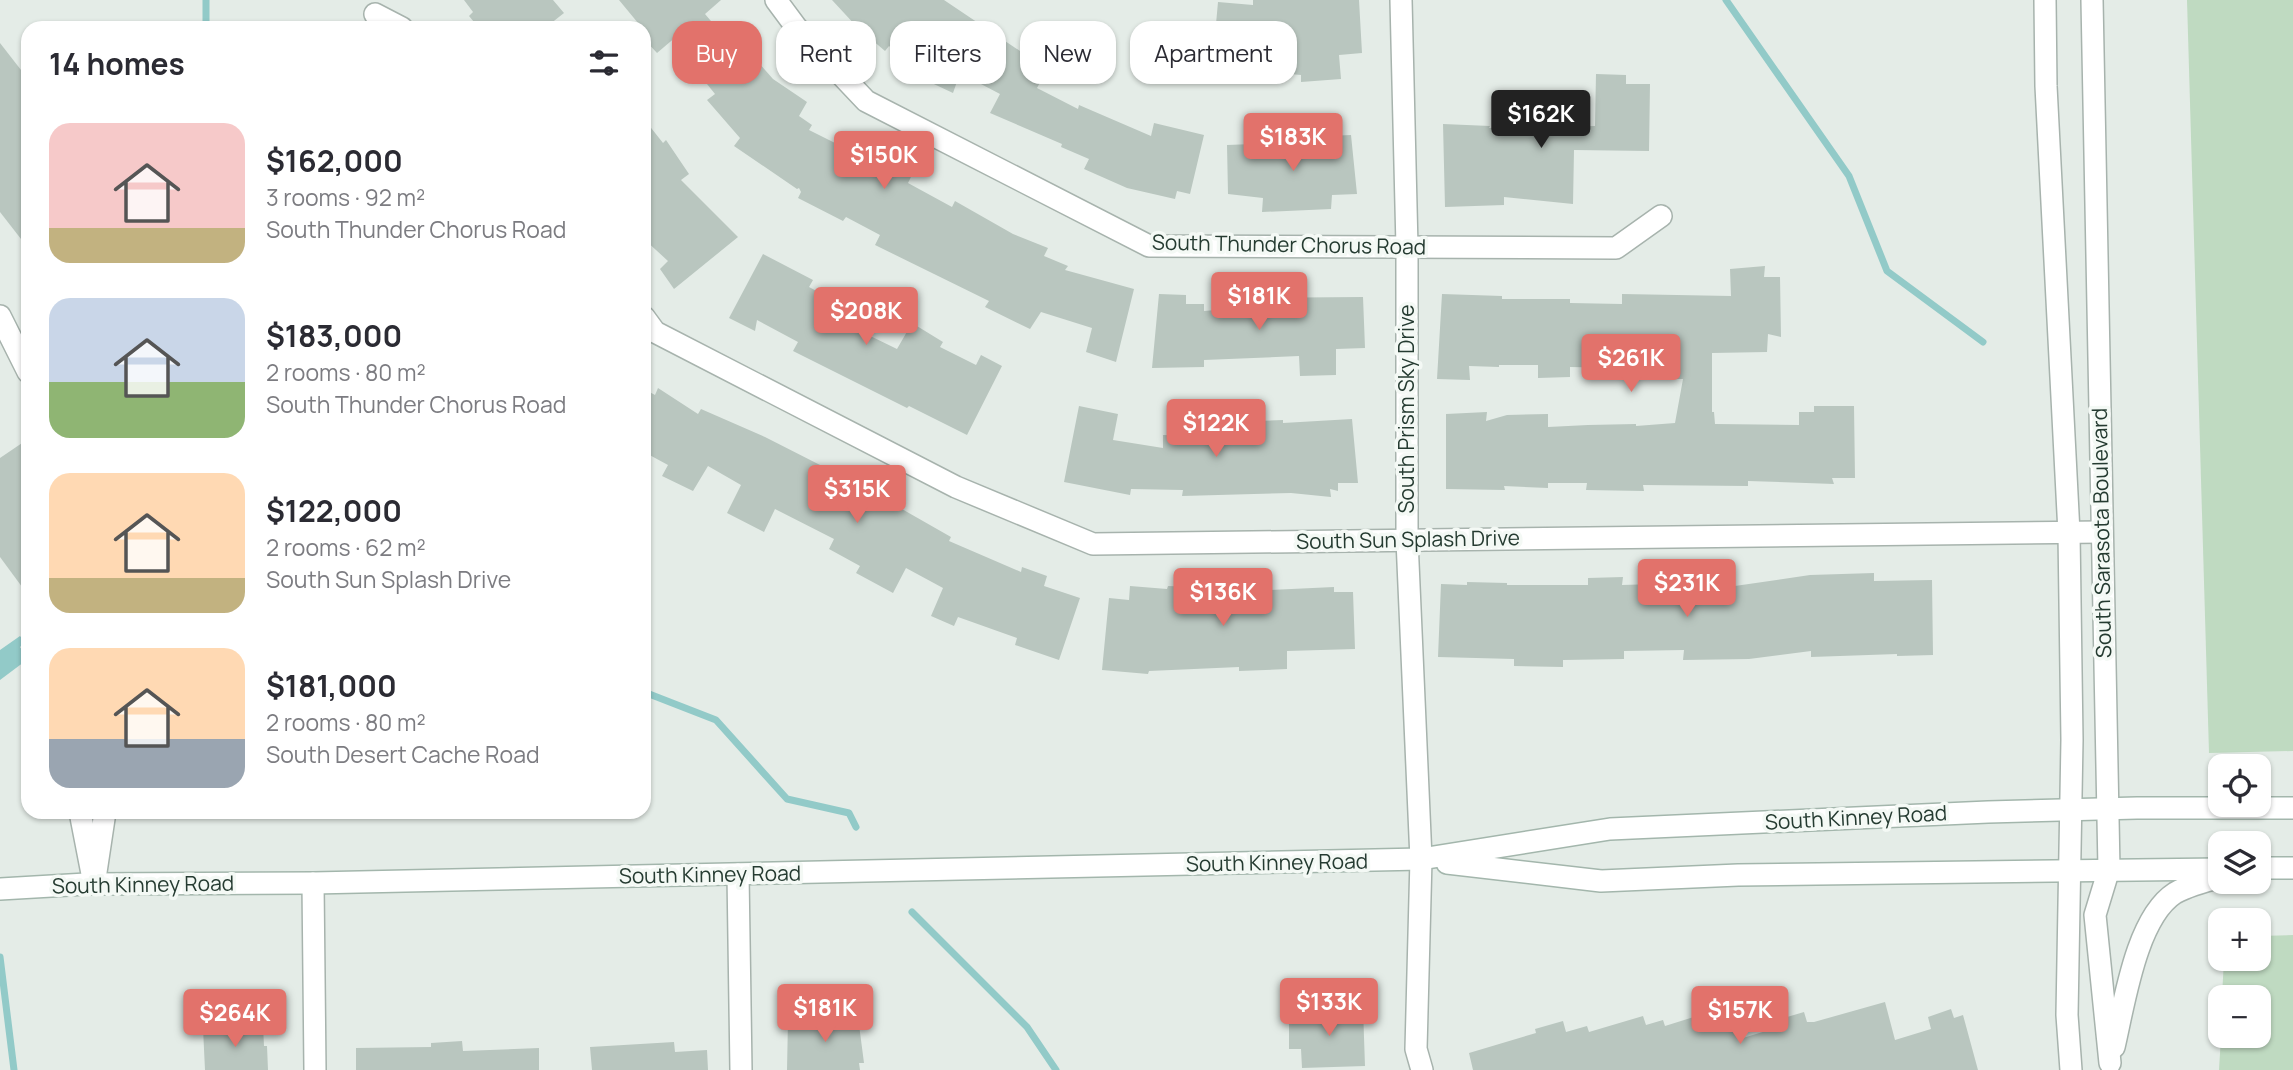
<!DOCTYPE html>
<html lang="en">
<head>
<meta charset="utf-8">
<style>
  :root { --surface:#fff; --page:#f2f2f3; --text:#2b2b33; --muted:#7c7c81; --accent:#e2726b }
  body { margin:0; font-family:Manrope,sans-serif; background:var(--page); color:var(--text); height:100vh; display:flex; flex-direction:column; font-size:26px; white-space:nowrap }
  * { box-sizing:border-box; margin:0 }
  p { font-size:23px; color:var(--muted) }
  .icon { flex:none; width:38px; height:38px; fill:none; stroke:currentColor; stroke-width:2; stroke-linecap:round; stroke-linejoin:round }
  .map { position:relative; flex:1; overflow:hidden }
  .drawer { position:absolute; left:21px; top:21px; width:630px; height:798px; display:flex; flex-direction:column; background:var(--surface); border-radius:21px; box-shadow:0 2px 5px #0004 }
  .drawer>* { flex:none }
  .top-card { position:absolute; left:672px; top:21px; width:665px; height:63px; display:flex; gap:14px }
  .tools { position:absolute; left:2208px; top:754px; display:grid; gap:14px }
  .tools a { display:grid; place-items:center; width:63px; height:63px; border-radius:14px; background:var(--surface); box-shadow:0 2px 5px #0004; font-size:35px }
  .price { position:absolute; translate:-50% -60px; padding:0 16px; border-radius:7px; background:var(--accent); color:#fff; font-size:23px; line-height:46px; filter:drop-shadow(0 2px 4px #0008) }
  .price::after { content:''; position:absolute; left:50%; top:42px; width:21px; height:16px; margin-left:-10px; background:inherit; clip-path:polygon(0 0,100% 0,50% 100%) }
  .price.selected { background:#222; color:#fff }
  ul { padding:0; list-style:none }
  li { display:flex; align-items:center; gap:21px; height:175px; padding:0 28px }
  li span { display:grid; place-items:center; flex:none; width:196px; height:140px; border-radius:21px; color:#555 }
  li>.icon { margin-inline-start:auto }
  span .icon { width:84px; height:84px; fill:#fffc; stroke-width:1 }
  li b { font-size:30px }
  h2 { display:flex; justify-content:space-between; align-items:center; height:84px; padding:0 28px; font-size:30px }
  .tag { padding:0 24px; border-radius:21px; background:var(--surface); box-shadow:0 2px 5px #0004; font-size:24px; line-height:63px }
  .tag.selected { background:var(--accent); color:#fff }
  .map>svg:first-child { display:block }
</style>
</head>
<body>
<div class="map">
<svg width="2293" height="1070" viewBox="0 0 2293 1070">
  <rect width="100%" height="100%" fill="#e4ece7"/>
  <g fill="#bfdac1">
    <path d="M2187,0H2293V751L2209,753Z"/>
    <path d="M2293,935V1070H2219L2221,1036H2259V998L2222,997L2224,959H2259V936Z"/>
  </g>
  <path fill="#92cac8" d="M20,636L25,642L20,647L28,659L0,680V650Z"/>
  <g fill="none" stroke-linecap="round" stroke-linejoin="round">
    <g stroke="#92cac8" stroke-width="7">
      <path d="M1726,0L1849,176L1887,271L1983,342"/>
      <path d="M206,28V0"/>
      <path d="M644,692L716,720L787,799L849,813L856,827"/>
      <path d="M912,912L1027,1027L1056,1070"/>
      <path d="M0,957L14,1070"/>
    </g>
  </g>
  <g fill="#b9c6bf">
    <path d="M464,0H553L564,13L545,28H479L469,16L473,12Z"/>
    <path d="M619,0H721L705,14L722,34L720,35L751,70L759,63L773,79L807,102L799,116L812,125L809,130L851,151L858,142L885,157L883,160L912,175L908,183L952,207L955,201L1013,234L1048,248L1044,256L1068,266L1065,270L1134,289L1116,362L1086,352L1092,328L1041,312L1030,329L985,307L989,301L875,245L880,235L846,217L843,221L798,198L801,192L799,188L797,189L734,146L740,138L707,100L715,94L699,74L704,70L677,36L657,53L644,39V28L633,27L638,23Z"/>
    <path d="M832,0H944L1023,53L1028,44L1053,58L1037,88L1078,109L1079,105L1151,136L1154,123L1204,135L1190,194L1177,191L1175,199L1127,188L1084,169L1089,159L1061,147L1062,144L990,113L1000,94L960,73L953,93L921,78L923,74L889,46L885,51L857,27Z"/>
    <path d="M1253,0H1359L1362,53L1339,55L1341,79L1301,82V75L1236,69L1237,59L1213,57L1218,2L1253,5Z"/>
    <path d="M0,43L28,79V248L0,212Z"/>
    <path d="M1596,74L1626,75V84H1650L1649,151L1574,150L1573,204L1504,197V205L1445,207L1443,124L1490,126L1489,128L1595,126Z"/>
    <path d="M644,119L663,143L666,140L689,174L681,180L738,237L674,289L660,269L668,261L644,239Z"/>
    <path d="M1351,135L1357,194L1332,195L1331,209L1262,212L1263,198L1228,194L1227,145L1302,142V137Z"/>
    <path d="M763,254L813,280L809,287L846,307L853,293L875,304L860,331L897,349L912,323L943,342L940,347L976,365L981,355L1002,366L967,435L909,406L907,408L793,351L798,342L757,320L755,331L729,318Z"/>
    <path d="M1765,266L1764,277H1780L1781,337L1768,334L1767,352L1712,353V412H1714L1715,424L1799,425V412H1814V406H1854L1855,478H1832L1834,484L1748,481V486L1643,485L1644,491L1586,490L1587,483H1548V488L1504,486L1505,490L1446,489V414L1487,412L1486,421L1507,415L1548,414V427L1588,425L1636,424V426L1675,423L1683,379H1667V369L1570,367V377L1538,378V365H1499V367L1469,366L1470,380L1437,379L1442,294L1502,296V299H1570V303L1622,304V294L1731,296L1730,269Z"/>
    <path d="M1159,294L1186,295V304H1204V311L1253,307L1254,298L1363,297L1365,348L1336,349V375L1300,376L1299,356L1204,360V367L1152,368Z"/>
    <path d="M658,388L698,414L701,409L765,437L822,466L814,481L850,499L858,484L951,537L949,541L1021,572L1022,567L1047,576L1044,586L1080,598L1059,660L1015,645L1017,638L958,617L954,626L931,616L943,588L906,568L893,593L856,573L860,566L829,549L834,539L775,509L764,532L727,513L741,485L708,466L693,491L662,476L668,465L644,452V389L655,395Z"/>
    <path d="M1079,406L1118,414L1113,440L1163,448V435L1230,436L1229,422L1283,420V423L1352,419L1358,483H1338V491L1330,489L1331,497L1291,493L1182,496L1183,490L1131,489L1130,495L1064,482Z"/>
    <path d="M28,439V595L0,557V458Z"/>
    <path d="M1874,573V581L1932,580L1933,655L1897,656V654L1811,657V651L1749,659L1683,660L1684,650L1624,651V659L1563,660V667L1514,666V659L1438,657L1441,584L1467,585V582L1507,583V585H1588V578L1623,577L1622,585L1721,582V588L1810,575Z"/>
    <path d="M1130,586L1167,589L1168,586L1225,588L1226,592L1334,587V592H1353L1355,649L1287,651V669L1239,671V667L1149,671L1148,674L1102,670L1109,598L1129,600Z"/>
    <path d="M1885,1002L1895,1040L1931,1029L1928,1017L1951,1009L1954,1018L1963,1015L1978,1070H1473L1469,1053L1536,1033L1535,1029L1563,1021L1566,1032L1587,1026L1589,1032L1643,1016L1646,1025L1663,1020L1665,1026L1732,1005L1743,1038L1779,1027L1777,1020L1804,1012L1807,1022H1814Z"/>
    <path d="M1363,1008L1365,1066L1302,1068L1301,1049H1289V1023H1298L1297,1010Z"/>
    <path d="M858,1017L864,1063H859L860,1070H787L788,1020Z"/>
    <path d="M263,1026L264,1046H267L268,1070H205L203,1028Z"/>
    <path d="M462,1041L463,1051L539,1048V1070H356V1048L431,1047V1043Z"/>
    <path d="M674,1042L675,1052L707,1050L708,1070H592L590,1047Z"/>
  </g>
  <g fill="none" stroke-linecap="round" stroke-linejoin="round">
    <defs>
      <g id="minor">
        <path d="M776,0L796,27L866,101L1149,246L1616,248L1661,216"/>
        <path d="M1401,0L1407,247V540L1421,859L1416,1049L1422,1070"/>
        <path d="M375,14L402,28"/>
        <path d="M0,316L28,372"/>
        <path d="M644,317L655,332L956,487L1093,544L2102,532"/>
        <path d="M80,812L94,884"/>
        <path d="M96,872L105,812"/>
        <path d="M738,874L741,1070"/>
        <path d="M313,883L315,1070"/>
      </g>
      <g id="tertiary">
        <path d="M2045,0L2046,86L2069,533L2072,740L2067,1015L2071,1070"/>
        <path d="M2092,0L2109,869L2095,915L2110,1063"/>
        <path d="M2114,1047C2124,1005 2136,918 2175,893C2189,885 2205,881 2221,877"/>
      </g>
      <g id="secondary">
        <path d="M1447,863L1601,881L1738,875L2221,869"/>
        <path d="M2259,868H2293"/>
        <path d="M0,889L86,884L313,883L1421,859L1610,829L1988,812L2137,808H2293"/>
      </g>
    </defs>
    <use href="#minor" stroke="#a7b3ad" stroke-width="24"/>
    <use href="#tertiary" stroke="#a7b3ad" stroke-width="24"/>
    <use href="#secondary" stroke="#a3b6ac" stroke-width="24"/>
    <use href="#minor" stroke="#fff" stroke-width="21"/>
    <use href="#tertiary" stroke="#fff" stroke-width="21"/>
    <use href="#secondary" stroke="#fff" stroke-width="21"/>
  </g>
  <g text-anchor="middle" stroke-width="7" stroke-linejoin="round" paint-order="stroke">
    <g font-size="21" fill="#253b31" stroke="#f4f9f5">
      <text transform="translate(1289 245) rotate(1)" y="7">South Thunder Chorus Road</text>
      <text transform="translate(1407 409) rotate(-90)" y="7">South Prism Sky Drive</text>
      <text transform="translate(2102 533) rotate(-91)" y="7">South Sarasota Boulevard</text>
      <text transform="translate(1408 540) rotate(-1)" y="7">South Sun Splash Drive</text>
      <text transform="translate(1856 818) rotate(-3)" y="7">South Kinney Road</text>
      <text transform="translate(1277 863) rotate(-1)" y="7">South Kinney Road</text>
      <text transform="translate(710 875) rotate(-1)" y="7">South Kinney Road</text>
      <text transform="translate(143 885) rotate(-1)" y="7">South Kinney Road</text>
    </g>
  </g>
</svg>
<div class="tools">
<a><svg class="icon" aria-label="locate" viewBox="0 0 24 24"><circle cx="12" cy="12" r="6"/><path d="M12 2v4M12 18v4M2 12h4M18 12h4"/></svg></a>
<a><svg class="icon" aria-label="layers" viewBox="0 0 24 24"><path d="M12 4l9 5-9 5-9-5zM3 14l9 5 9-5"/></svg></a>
<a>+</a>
<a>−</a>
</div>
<b class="price selected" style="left:1541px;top:150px">$162K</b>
<b class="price" style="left:1293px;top:173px">$183K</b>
<b class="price" style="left:884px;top:191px">$150K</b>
<b class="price" style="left:1259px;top:332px">$181K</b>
<b class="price" style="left:866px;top:347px">$208K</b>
<b class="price" style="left:1631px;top:394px">$261K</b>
<b class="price" style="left:1216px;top:459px">$122K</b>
<b class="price" style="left:857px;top:525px">$315K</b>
<b class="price" style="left:1687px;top:619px">$231K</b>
<b class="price" style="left:1223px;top:628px">$136K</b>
<b class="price" style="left:1329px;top:1038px">$133K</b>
<b class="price" style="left:825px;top:1044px">$181K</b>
<b class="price" style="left:1740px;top:1046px">$157K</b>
<b class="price" style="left:235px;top:1049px">$264K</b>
<div class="top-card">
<a class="tag selected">Buy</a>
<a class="tag">Rent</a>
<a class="tag">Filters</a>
<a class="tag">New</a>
<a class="tag">Apartment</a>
</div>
<section class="drawer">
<h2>14 homes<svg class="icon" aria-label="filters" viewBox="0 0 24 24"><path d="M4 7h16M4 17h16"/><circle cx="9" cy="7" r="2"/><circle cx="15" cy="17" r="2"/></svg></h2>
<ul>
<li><span style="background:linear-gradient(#f6c9c9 75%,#c2b280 0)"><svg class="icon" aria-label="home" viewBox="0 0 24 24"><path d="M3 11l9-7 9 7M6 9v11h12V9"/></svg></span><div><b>$162,000</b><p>3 rooms · 92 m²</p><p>South Thunder Chorus Road</p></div></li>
<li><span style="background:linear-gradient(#c9d6e8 60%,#8fb573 0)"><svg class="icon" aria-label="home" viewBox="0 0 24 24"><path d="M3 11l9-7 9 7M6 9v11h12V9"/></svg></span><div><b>$183,000</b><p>2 rooms · 80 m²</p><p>South Thunder Chorus Road</p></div></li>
<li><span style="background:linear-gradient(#ffd9b3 75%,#c2b280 0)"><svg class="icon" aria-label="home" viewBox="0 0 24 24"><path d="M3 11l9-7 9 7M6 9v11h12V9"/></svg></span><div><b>$122,000</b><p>2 rooms · 62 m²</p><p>South Sun Splash Drive</p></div></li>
<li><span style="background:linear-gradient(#ffd9b3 65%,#9aa5b1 0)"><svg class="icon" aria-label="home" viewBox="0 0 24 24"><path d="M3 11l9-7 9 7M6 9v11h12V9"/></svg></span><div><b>$181,000</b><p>2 rooms · 80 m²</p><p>South Desert Cache Road</p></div></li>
</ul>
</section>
</div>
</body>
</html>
